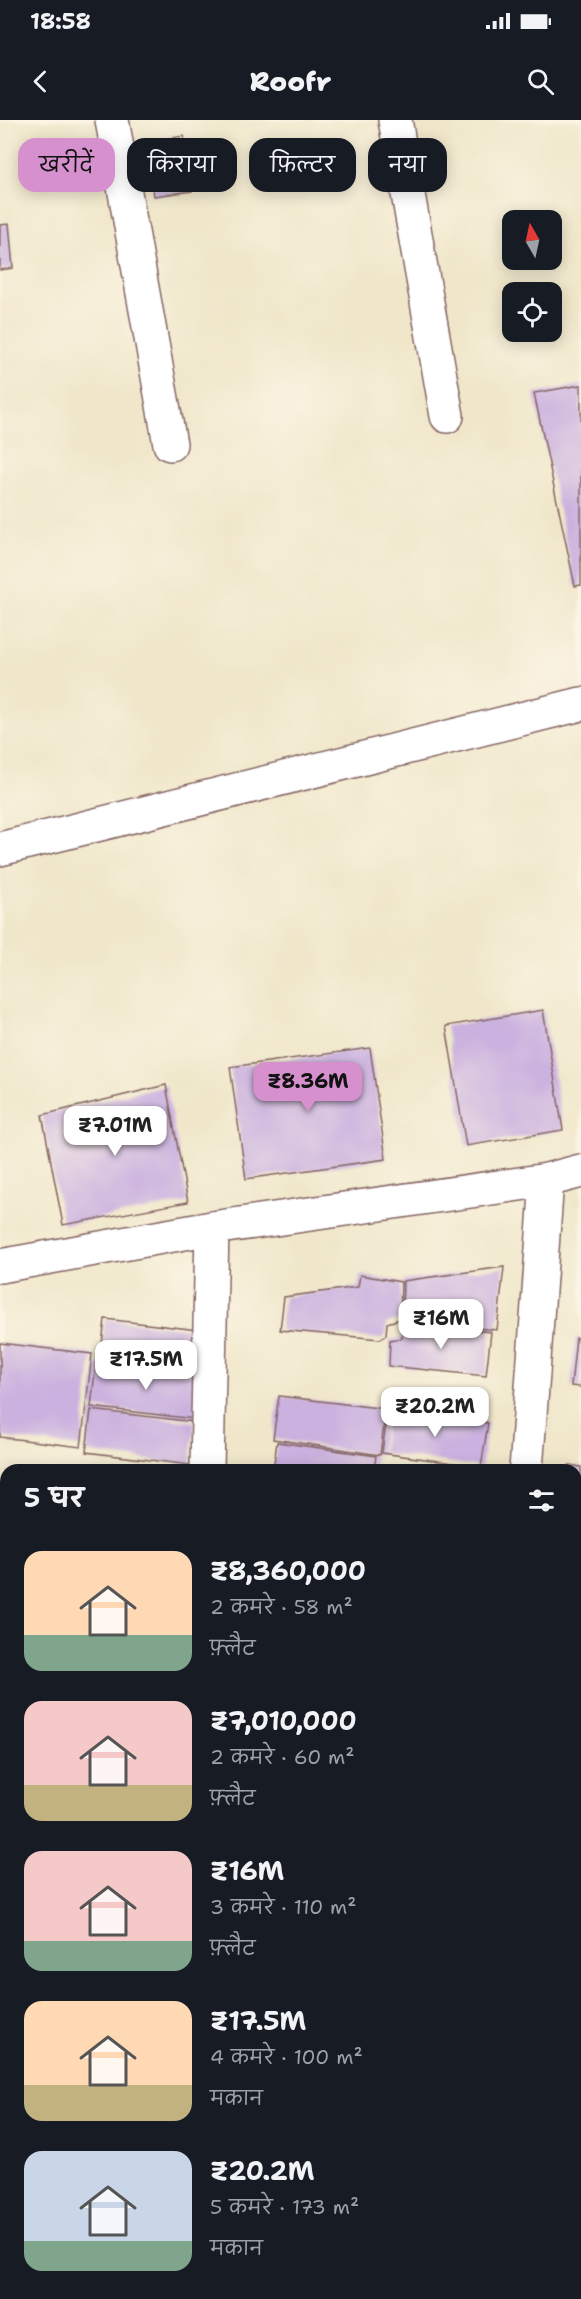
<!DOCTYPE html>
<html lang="hi">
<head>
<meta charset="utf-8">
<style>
  :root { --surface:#171b24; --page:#20242c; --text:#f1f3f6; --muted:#9ea1a6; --accent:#d690ce }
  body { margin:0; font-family:"Shantell Sans","Playpen Sans Deva",sans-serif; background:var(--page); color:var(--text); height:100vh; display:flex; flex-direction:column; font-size:22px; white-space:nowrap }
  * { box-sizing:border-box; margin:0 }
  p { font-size:20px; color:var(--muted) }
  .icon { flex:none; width:33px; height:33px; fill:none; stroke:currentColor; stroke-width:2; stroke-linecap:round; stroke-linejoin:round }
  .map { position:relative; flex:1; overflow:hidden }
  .drawer { position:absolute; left:0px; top:1344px; width:582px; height:836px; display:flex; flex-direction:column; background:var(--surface); border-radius:18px 18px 0 0; box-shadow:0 3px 15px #0003 }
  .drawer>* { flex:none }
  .banner { position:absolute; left:18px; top:18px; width:546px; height:54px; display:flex; gap:12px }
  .needle { width:39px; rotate:351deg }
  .fabs { position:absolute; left:502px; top:90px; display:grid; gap:12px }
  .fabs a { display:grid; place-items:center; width:60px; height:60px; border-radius:12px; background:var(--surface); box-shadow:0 3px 15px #0003; font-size:30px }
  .price { position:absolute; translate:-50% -51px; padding:0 14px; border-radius:12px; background:#fff; color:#222; font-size:20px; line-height:39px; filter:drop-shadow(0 2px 3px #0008) }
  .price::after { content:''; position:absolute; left:50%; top:36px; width:18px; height:14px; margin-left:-9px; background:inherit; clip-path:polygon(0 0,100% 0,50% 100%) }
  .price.selected { background:var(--accent); color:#111 }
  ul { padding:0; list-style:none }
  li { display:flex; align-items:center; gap:18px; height:150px; padding:0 24px }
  li span { display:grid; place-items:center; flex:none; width:168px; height:120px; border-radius:18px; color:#555 }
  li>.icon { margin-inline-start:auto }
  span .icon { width:72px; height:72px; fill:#fffc; stroke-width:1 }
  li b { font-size:26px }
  h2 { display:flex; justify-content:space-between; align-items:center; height:72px; padding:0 24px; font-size:26px }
  .tag { padding:0 21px; border-radius:18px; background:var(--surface); box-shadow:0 3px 15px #0003; font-size:21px; line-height:54px }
  .tag.selected { background:var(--accent); color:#111 }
  .status { display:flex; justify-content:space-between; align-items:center; height:42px; padding:0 30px; background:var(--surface); direction:ltr }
  .status svg { height:16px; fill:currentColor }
  header { display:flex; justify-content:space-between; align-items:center; height:78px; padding:0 24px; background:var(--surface); font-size:27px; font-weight:800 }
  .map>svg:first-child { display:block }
</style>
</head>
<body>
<div class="status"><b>18:58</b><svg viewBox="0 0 49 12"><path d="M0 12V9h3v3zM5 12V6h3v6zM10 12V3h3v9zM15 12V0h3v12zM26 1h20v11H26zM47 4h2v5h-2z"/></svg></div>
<header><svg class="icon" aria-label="back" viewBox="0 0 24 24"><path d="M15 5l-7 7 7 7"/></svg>Roofr<svg class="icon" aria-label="search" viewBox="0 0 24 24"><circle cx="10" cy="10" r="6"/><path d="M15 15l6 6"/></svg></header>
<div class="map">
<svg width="581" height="2179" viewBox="0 0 581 2179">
  <rect width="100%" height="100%" fill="#fcf5e5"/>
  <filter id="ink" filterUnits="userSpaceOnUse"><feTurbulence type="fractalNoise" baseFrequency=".0167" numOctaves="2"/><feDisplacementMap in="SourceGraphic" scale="12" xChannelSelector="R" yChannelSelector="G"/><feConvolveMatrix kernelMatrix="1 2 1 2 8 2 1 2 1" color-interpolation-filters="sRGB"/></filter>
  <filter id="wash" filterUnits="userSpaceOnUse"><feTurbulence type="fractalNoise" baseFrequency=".008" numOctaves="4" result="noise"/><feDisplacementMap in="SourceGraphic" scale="24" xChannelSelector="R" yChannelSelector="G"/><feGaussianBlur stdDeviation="1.35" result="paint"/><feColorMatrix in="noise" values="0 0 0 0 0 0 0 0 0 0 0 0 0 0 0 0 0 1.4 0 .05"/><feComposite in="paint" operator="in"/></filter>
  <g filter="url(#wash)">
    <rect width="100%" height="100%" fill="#f0e7ca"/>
    <g id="blocks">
      <g fill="#cab1df">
        <path d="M184,16L192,71L154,76L146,22Z"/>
        <path d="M9,104L13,148L0,150V105Z"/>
        <path d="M581,265V465L575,466L534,273Z"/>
        <path d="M543,890L563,1010L466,1026L446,906Z"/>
        <path d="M370,928L386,1039L246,1059L230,947Z"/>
        <path d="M166,965L188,1082L63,1105L42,995Z"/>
        <path d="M504,1147L497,1210L402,1201L403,1161Z"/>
        <path d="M360,1155L401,1162L400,1199L387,1203L386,1215L380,1219L280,1210L284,1177L358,1167Z"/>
        <path d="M105,1199L206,1211L201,1252L100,1241Z"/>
        <path d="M401,1203L491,1212L486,1256L389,1246L390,1220L402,1218Z"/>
        <path d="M576,1218L581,1219V1267L571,1266Z"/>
        <path d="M0,1223L92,1234L81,1327L0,1317Z"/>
        <path d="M96,1243L200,1255L195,1299L91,1287Z"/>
        <path d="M279,1276L386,1289L380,1335L273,1319Z"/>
        <path d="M388,1289L488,1303L481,1347L382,1333Z"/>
        <path d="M91,1290L195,1302L190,1345L86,1332Z"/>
        <path d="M277,1322L376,1336L374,1350H273Z"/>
        <path d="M569,1345L581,1347V1481L576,1480V1350H568Z"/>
        <path d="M0,1531L6,1532V1626L0,1625Z"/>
        <path d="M576,1531L581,1532V1573L576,1572Z"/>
        <path d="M576,1576L581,1577V1618H576Z"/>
        <path d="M576,1654L581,1655V1708H576Z"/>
        <path d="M0,1684L6,1685V1787L0,1786Z"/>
        <path d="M576,1746L581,1747V1788L576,1787Z"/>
        <rect x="576" y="1792" width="5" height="51"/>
        <path d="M576,1873H581V1916L576,1915Z"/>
        <path d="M576,1925L581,1926V1977H576Z"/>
        <path d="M0,1962L6,1963V2014L0,2013Z"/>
        <path d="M0,2025L6,2026V2071L0,2070Z"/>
        <path d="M576,2059L581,2060V2164L576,2163Z"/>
        <path d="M0,2095L6,2096V2143L0,2142Z"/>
        <path d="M172,2174H206L205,2179H172Z"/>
        <path d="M410,2174H463L462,2179H409Z"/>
      </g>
    </g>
  </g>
  <g filter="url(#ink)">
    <use href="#blocks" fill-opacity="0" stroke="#846563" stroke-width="1.5"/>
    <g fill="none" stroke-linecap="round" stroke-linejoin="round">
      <defs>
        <g id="minor">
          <path d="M112,0L170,324"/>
          <path d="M395,0L447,296"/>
          <path d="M0,729L581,584"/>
          <path d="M0,1146L212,1108L547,1060L581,1051"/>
          <path d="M207,1350L212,1108"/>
          <path d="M526,1350L547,1060"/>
          <path d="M0,1939L6,1940"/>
          <path d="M576,2013H581"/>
          <path d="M158,2179L159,2174"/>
        </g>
      </defs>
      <use href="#minor" stroke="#846563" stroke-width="36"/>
      <use href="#minor" stroke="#fff" stroke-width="33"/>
    </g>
  </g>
</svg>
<div class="fabs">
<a><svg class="needle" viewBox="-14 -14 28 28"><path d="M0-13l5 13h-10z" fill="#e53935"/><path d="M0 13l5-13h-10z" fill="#9ea1a6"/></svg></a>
<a><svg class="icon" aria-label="locate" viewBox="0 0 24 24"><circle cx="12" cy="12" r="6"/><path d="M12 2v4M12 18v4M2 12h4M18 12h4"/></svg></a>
</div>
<b class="price selected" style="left:308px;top:993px">₹8.36M</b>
<b class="price" style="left:115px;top:1037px">₹7.01M</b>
<b class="price" style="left:441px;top:1230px">₹16M</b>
<b class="price" style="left:146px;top:1271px">₹17.5M</b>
<b class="price" style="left:435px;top:1318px">₹20.2M</b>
<div class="banner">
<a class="tag selected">खरीदें</a>
<a class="tag">किराया</a>
<a class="tag">फ़िल्टर</a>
<a class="tag">नया</a>
</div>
<section class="drawer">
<h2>5 घर<svg class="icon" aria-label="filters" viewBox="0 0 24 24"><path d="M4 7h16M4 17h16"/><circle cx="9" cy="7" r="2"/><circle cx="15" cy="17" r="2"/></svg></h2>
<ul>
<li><span style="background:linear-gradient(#ffd9b3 70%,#7fa58c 0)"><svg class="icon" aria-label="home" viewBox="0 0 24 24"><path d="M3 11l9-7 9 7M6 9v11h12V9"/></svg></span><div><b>₹8,360,000</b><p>2 कमरे · 58 m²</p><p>फ़्लैट</p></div></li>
<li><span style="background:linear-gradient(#f6c9c9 70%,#c2b280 0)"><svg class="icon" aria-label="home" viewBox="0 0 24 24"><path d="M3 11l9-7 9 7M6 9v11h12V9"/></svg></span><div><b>₹7,010,000</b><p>2 कमरे · 60 m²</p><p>फ़्लैट</p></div></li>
<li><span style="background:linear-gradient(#f6c9c9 75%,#7fa58c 0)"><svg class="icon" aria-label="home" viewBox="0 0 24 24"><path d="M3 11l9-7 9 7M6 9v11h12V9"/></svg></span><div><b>₹16M</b><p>3 कमरे · 110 m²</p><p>फ़्लैट</p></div></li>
<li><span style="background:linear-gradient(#ffd9b3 70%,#c2b280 0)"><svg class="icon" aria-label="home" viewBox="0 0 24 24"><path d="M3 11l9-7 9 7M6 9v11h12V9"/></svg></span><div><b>₹17.5M</b><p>4 कमरे · 100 m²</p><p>मकान</p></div></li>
<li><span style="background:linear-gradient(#c9d6e8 75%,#7fa58c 0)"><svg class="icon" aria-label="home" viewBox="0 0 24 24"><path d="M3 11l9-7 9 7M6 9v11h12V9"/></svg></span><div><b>₹20.2M</b><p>5 कमरे · 173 m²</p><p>मकान</p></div></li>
</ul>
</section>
</div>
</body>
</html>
